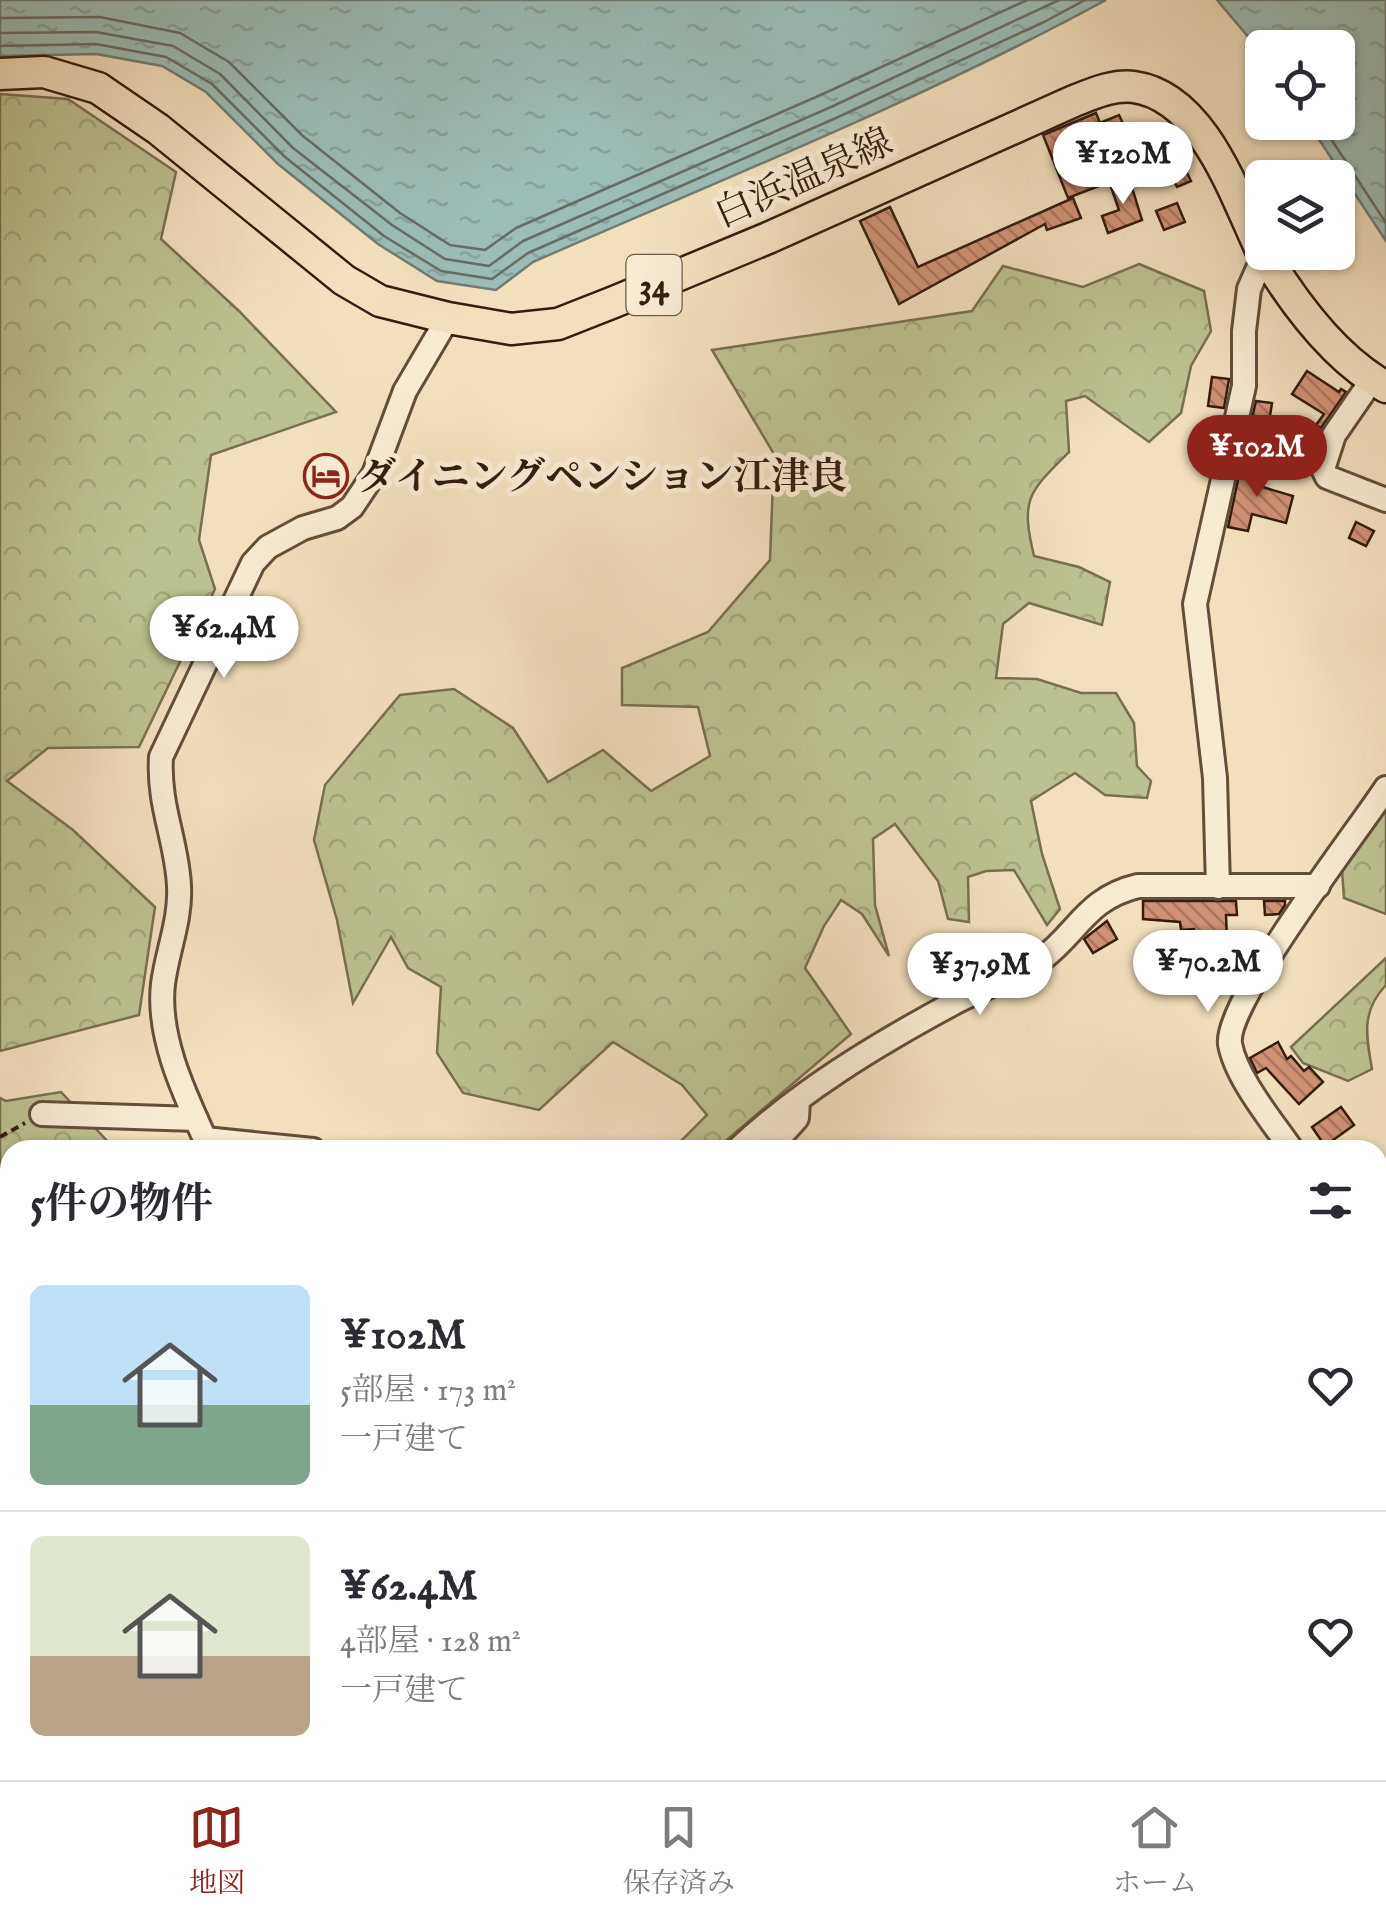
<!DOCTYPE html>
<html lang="ja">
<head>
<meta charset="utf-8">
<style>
  :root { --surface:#fff; --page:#f7f7f7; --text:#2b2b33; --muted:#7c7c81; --line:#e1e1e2; --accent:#8f2418 }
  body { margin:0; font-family:"IM FELL English","Noto Serif JP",serif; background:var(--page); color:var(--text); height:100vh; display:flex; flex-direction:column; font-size:38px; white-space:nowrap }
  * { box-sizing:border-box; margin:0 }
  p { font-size:32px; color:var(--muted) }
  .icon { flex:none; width:55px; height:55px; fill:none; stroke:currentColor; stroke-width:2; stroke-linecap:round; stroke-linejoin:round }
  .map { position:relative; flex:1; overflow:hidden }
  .sheet { position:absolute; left:0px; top:1140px; width:1388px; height:640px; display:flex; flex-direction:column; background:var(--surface); border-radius:30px 30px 0 0; box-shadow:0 2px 8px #0004 }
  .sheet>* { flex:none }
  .fabs { position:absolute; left:1245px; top:30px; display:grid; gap:20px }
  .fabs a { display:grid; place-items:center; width:110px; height:110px; border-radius:15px; background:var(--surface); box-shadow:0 2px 8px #0004; font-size:50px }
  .price { position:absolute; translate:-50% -85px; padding:0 22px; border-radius:35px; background:#fff; color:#222; font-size:32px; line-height:65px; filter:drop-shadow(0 2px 5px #0008) }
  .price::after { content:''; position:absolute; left:50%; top:60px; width:30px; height:22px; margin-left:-15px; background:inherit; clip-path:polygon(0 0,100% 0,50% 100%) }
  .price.on { background:var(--accent); color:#fff }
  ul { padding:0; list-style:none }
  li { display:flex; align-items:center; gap:30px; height:250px; padding:0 30px }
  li+li { border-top:2px solid var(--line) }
  li span { display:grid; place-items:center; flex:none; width:280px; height:200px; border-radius:15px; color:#555 }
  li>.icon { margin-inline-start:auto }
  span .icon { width:120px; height:120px; fill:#fffc; stroke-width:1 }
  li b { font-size:42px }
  h2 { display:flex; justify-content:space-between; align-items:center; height:120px; padding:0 30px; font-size:42px }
  .tab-bar { display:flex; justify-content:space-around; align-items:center; height:140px; border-top:2px solid var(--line); background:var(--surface); font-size:28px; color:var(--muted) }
  .tab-bar a { display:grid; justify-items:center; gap:5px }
  .tab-bar .on { color:var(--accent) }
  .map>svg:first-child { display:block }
</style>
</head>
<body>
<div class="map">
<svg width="1386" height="1780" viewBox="0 0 1386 1780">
  <defs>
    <pattern id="forest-crowns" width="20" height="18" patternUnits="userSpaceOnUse" patternTransform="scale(2.5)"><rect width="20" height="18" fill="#bcc28f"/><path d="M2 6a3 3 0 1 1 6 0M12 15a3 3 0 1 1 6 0" fill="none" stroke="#a2a67a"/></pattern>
    <pattern id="cemetery-stones" width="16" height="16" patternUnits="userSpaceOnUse" patternTransform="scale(2.5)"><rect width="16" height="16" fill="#bcc28f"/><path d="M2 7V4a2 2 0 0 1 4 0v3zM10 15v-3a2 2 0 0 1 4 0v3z" fill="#a2a67a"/></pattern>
    <pattern id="water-ripples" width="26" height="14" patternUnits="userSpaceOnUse" patternTransform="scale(2.5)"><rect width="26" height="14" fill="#9cbcb7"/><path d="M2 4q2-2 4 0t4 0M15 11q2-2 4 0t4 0" fill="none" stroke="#87a19c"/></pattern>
    <pattern id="building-back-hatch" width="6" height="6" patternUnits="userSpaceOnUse" patternTransform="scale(2.5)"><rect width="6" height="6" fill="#d09273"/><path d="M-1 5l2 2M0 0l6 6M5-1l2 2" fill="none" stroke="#aa775d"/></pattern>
  </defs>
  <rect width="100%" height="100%" fill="#f2e0bc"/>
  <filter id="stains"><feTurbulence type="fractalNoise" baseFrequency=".002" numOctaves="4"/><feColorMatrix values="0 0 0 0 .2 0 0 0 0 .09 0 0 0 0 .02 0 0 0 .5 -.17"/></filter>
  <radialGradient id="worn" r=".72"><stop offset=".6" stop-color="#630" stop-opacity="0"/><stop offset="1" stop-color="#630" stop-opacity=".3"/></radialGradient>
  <g fill="url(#forest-crowns)" stroke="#787050" stroke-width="2.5">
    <path d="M0,94L68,99L176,172L161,239L239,311L336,412L211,455L199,540L215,589L139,747L48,748L7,781L73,830L155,907L139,1015L0,1051Z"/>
    <path d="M1139,264L1204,291L1211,331L1191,366L1181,413L1149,442L1085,396L1066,401L1069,452C1029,492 1020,498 1034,556L1079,567L1110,582L1102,625L1029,603L1003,624L996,678L1037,679L1081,693H1116L1134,723L1137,766L1151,781L1147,798L1105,795L1075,773L1031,801L1042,854L1060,909L1047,925L1014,870L986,871L968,877L969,922L948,919L938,881L895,824L873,839L875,905L889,956L862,914L841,900L824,926L805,968L851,1034L715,1150H672L707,1115L682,1085L613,1042L539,1110L463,1093L437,1053L441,987L408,968L391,937L353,1003L337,920L314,840L325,785L400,695L454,689L513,728L548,782L603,750L651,791L710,756L698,707L622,705V668L708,632L770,560L774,454L712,350L972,311L1003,266L1083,287Z"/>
    <path d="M1386,801V914L1344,898L1342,870Z"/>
    <path d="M1386,958V985C1361,1011 1366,1036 1372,1069L1348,1081L1303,1063L1291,1047Z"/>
    <path d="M61,1092L110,1144L109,1150H10V1223L0,1225V1098L6,1101Z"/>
    <path d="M1386,1432V1614L1378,1613V1434Z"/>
    <path d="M465,1770H751L739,1780H460Z"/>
  </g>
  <path fill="url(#cemetery-stones)" stroke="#787050" stroke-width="2.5" d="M1378,1613L1386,1614V1780H970L965,1770H1378Z"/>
  <g fill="url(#water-ripples)" stroke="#727c74" stroke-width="2.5">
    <path d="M0,0H1106C922,100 725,178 533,262L496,290L437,281L378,244L278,164L206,92L162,66L96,54L0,56Z"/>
    <path d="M1217,0H1386V241L1308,123L1338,122V48H1262V53Z"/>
    <path d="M1,1656L10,1666V1770H157L160,1780H0Z"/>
  </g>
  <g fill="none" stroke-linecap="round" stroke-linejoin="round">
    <g stroke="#686c64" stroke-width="2.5">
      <path d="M0,18L100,17L180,33L229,62L303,136L400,213L450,245L485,250L516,228L825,93L1027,0"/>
      <path d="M0,33L96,32L173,46L220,74L293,148L392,225L445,259L489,266L523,241L831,107L1059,0"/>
      <path d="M0,46L96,44L166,57L212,84L285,157L384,236L441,271L492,279L528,253L836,118L1046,21L1085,0"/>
      <path d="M1320,122L1386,223"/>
    </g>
  </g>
  <g fill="url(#building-back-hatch)" stroke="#341d10" stroke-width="2.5">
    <path d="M1096,113L1100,123L1119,115L1128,134L1090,150L1104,184L1068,198L1043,135Z"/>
    <path d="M1171,139L1191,181L1177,187L1157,146Z"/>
    <path d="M1129,178L1142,220L1108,233L1102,216L1119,210L1110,184Z"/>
    <path d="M1073,198L1081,218L1047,230L1045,224L899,304L860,221L890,207L918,267Z"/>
    <path d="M1177,203L1185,222L1164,230L1156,211Z"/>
    <path d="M1307,371L1339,392L1341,389L1346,392L1321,428L1316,425L1324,414L1292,394Z"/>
    <path d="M1212,377L1229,379L1224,408L1208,406Z"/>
    <path d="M1256,401L1272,403L1268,429L1250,427Z"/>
    <path d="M1242,461L1264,467L1259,486L1293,496L1286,523L1252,514L1248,531L1228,527Z"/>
    <path d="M1356,522L1374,531L1366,546L1349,538Z"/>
    <path d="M1143,901H1236L1237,915H1226L1228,966L1225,984L1208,981L1209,974L1201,972L1204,953L1195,954L1194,929L1181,930L1180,922L1143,919Z"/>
    <path d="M1264,901H1285V905L1279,914L1265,915Z"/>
    <path d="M1107,921L1117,939L1093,953L1084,939Z"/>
    <path d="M1278,1042L1287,1059L1291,1056L1304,1071L1309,1067L1323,1082L1299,1104L1266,1068L1257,1073L1250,1058Z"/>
    <path d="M1341,1107L1354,1125L1325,1146L1312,1127Z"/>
  </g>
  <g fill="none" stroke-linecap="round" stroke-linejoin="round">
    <defs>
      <g id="minor">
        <path d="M1372,380L1334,435L1323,469L1327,477L1386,500"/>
        <path d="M1218,887L1215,778L1195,604L1244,386V331L1249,289L1264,255"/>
        <path d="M42,1114L196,1119"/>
        <path d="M205,1139L313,1150"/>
        <path d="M203,1150L205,1139C184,1093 157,1036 163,984C167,952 181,919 179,886C177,841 158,806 161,757L253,563L268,547L303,528L337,518L352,507L374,474L405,391L448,318"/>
        <path d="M737,1150C800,1091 876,1045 952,1004C979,989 1017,976 1042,959C1078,932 1087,898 1138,886H1318"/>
        <path d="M768,1150L797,1118L798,1100"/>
        <path d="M1292,1150C1272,1121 1236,1078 1230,1044C1224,1003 1358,831 1386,788"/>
        <path d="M1378,1272L1386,1284"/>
        <path d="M0,1350L10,1349"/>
        <path d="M0,1458L10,1463"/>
        <path d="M842,1770L848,1780"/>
        <path d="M430,1780L435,1770"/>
      </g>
      <g id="major">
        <path d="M0,74L44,72L98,88L158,129L344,280L380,301L448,318L511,329L558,324L614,302L768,238L1074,101C1092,94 1114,84 1134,87C1204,97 1235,196 1262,252"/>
        <path d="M1263,252C1293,302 1335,359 1386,387"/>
        <path d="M0,1573L10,1578"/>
        <path d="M177,1770L179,1780"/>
      </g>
    </defs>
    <use href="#minor" stroke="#644e3b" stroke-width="28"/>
    <use href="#major" stroke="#341d10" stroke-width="35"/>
    <g stroke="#341d10" stroke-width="4" stroke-dasharray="8 5" stroke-linecap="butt">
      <path d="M0,1137L25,1123"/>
      <path d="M289,1770L290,1780"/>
    </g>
    <use href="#minor" stroke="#f7ebd3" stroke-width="22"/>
    <use href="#major" stroke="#f2e0bc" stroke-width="30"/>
  </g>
  <defs>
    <symbol id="hotel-ring" viewBox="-11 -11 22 22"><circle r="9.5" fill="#f7ebd3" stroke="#8f2418" stroke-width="1.5"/><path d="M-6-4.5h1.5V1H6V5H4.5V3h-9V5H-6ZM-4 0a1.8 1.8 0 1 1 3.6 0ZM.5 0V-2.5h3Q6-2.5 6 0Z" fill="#8f2418"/></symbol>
  </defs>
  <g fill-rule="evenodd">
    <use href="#hotel-ring" x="301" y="451" width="50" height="50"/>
  </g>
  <g text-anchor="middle" stroke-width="10" stroke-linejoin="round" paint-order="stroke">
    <rect fill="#f7ebd3" stroke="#6e5b4a" stroke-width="2.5" x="626.5" y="255" width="55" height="60" rx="8"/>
    <g font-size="35" font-weight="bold" fill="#341d10">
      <text x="654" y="297">34</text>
    </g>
    <g font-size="38" fill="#341d10" stroke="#f7ebd3">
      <text transform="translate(803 177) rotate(-24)" y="13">白浜温泉線</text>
    </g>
    <g font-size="38" font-weight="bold" fill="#341d10" stroke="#f7ebd3" text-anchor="start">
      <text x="358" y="489">ダイニングペンション江津良</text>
    </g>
  </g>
  <rect width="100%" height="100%" filter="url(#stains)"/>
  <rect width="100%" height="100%" fill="url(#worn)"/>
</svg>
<div class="fabs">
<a><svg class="icon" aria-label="locate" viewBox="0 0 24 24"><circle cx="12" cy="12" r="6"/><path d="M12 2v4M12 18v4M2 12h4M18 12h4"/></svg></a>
<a><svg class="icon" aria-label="layers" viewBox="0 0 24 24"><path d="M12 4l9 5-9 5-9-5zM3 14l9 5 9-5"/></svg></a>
</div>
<b class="price" style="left:1123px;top:207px">¥120M</b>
<b class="price on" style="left:1257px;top:500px">¥102M</b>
<b class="price" style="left:224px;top:681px">¥62.4M</b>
<b class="price" style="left:1208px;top:1015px">¥70.2M</b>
<b class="price" style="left:980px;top:1018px">¥37.9M</b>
<section class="sheet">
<h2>5件の物件<svg class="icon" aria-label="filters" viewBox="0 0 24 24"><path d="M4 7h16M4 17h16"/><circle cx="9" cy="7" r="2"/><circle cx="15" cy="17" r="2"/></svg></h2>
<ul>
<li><span style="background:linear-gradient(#bfe0f5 60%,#7fa58c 0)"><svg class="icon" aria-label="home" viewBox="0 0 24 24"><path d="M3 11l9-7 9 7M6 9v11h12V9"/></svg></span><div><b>¥102M</b><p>5部屋 · 173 m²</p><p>一戸建て</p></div><svg class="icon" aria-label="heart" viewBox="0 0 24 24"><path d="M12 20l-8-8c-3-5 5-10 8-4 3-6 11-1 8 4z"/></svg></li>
<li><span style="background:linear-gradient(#dfe7d0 60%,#b9a48a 0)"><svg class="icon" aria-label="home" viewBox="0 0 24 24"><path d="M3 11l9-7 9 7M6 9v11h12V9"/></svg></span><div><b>¥62.4M</b><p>4部屋 · 128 m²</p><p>一戸建て</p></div><svg class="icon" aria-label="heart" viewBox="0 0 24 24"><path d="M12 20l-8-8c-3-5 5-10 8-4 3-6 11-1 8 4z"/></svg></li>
</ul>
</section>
</div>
<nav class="tab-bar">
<a class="on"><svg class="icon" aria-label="map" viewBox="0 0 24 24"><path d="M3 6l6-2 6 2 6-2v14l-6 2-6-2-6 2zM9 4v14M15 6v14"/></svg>地図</a>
<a><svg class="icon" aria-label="saved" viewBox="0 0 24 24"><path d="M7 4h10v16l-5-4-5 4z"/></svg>保存済み</a>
<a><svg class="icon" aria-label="home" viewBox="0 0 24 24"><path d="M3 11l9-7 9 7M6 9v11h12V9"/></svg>ホーム</a>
</nav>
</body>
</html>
